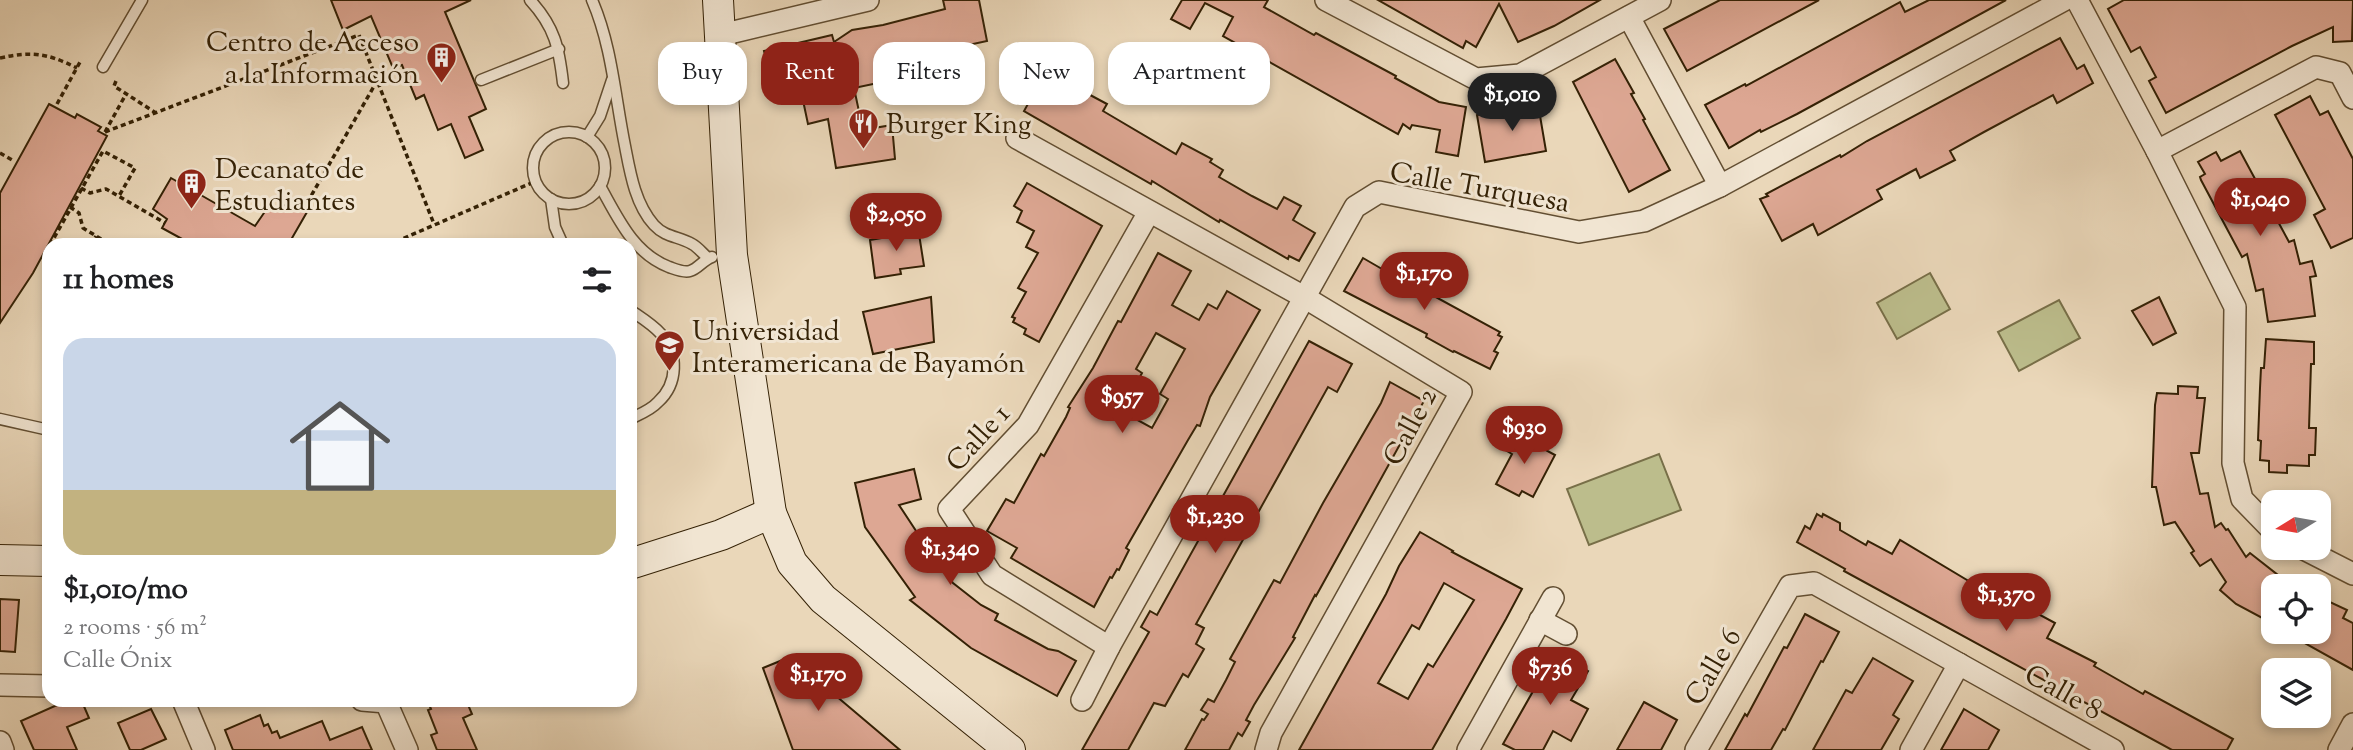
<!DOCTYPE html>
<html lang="en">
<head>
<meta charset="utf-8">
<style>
  :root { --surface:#fff; --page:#f6f6f6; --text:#202124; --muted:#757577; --accent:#8f2418 }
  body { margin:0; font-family:"Sorts Mill Goudy",serif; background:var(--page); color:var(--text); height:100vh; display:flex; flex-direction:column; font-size:26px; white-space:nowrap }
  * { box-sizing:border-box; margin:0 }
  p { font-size:23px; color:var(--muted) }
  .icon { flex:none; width:38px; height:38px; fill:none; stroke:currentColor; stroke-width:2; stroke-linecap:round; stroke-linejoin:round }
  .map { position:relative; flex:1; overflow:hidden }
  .sheet { position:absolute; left:42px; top:238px; width:595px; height:469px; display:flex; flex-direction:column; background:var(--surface); border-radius:21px; box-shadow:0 4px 10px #0003 }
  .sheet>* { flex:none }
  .top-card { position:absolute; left:658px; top:42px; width:665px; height:63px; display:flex; gap:14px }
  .needle { width:46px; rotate:259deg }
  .tools { position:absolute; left:2261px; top:490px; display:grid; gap:14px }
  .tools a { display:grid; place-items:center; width:70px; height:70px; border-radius:14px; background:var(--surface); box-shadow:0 4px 10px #0003; font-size:35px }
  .price { position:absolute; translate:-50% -60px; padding:0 16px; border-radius:24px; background:var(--accent); color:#fff; font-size:23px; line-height:46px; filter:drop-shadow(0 2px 4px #0008) }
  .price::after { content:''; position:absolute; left:50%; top:42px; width:21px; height:16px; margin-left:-10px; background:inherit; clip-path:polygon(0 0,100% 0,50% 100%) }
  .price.selected { background:#222; color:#fff }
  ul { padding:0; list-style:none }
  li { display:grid; align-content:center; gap:14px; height:371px; padding:0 21px }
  li span { display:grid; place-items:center; height:217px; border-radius:21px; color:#555 }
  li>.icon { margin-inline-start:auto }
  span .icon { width:126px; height:126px; fill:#fffc; stroke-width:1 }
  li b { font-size:30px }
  h2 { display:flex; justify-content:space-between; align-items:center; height:84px; padding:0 21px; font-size:30px }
  .tag { padding:0 24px; border-radius:21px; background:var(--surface); box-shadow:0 4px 10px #0003; font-size:24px; line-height:63px }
  .tag.selected { background:var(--accent); color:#fff }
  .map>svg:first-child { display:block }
</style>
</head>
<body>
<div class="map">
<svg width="2353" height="750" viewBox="0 0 2353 750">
  <rect width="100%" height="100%" fill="#ead7b9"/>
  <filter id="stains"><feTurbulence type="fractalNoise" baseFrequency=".00286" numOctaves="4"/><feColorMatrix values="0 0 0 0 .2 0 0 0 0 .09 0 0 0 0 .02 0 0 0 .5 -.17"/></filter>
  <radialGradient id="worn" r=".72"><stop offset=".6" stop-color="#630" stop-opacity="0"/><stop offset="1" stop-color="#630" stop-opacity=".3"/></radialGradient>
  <g fill="#bcbd8c" stroke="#786f48" stroke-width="2">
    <path d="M1930,273L1950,309L1897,339L1877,303Z"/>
    <path d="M2059,300L2080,338L2019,371L1998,332Z"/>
    <path d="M1659,454L1681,510L1589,545L1567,489Z"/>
  </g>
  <g fill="#dda793" stroke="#342105" stroke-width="2" fill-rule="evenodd">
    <path d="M331,0H471L445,12L486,109L469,117L483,150L465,158L451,124L438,130L424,95L416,99L402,65L393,68L371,16L343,30Z"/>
    <path d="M943,0H979L987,41L945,50V52L895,65L897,79L854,88L861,121H866L868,129L892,125L895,159L836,168L828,119L808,124L797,72L771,78L764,51L832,35L834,42L852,30L883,25L945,9Z"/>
    <path d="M1182,0H1268L1264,7L1314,35L1316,33L1396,76L1395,78L1439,102L1466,107L1458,156L1436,152L1440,130L1412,125L1410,129L1403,124L1398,134L1223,36L1233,17L1205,3L1190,29L1171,19Z"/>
    <path d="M1378,0H1600L1554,26L1518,42L1499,4L1476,47L1466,41L1463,48Z"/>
    <path d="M1720,0H1819L1687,71L1664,29Z"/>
    <path d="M1929,0H2006L1797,114L1761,132L1760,130L1729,148L1705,105L1745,84L1746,86L1900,2L1905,12Z"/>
    <path d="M2124,0H2353L2352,41L2333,42V27L2292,46L2166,113L2149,81L2156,77L2140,47L2131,52L2108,9Z"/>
    <path d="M2060,38L2077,69L2084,65L2093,83L2057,103L2053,95L1984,132L1950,151L1955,160L1920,178L1916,169L1877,190L1882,199L1818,235L1813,224L1782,241L1760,199L1768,196L1766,194L1840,155L1841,157L1867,141Z"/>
    <path d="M1615,59L1634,93L1631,94L1645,119L1643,120L1670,170L1629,192L1573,82Z"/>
    <path d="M1049,66L1080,83L1077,88L1107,104L1103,111L1176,154L1182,143L1212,159L1210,162L1223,170L1219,177L1252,196L1277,209L1284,197L1301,206L1293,220L1315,233L1299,261L1289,256L1288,259L1220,220L1219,222L1152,181L1151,184L1024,111Z"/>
    <path d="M2310,96L2320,115L2328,111L2353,159V238L2331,248L2314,215L2325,209L2275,115Z"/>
    <path d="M49,104L75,118L77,114L101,127L98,131L107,136L33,273L0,323V193Z"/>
    <path d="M1538,104L1546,151L1485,162L1477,115Z"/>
    <path d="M2240,151L2289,242L2294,240L2300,264L2312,261L2316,276L2310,277L2315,316L2268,322L2263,289L2256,291L2247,254L2242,257L2201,180L2200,177L2205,174L2198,162L2216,152L2221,161Z"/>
    <path d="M171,178L255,226L266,210L293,203L307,212L288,245H193L162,228L167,219L153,209Z"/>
    <path d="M1027,183L1102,226L1039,342L1024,334L1026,329L1013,322L1015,318L1012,317L1026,292L1018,288L1038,253L1026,247L1034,231L1017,222L1022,211L1014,206Z"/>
    <path d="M913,228L914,234H919L924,266L900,269L901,274L875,278L870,240L888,237L887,232Z"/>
    <path d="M1158,253L1191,271L1172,305L1199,320L1208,304L1217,309L1227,291L1260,310L1210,397L1200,426L1197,425L1188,440L1126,548L1129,550L1119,570L1117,569L1112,578L1110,577L1094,607L1011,558L1017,548L987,531L1006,499L1014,503L1041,454L1044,456L1066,417L1070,408L1068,407L1093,368L1118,321L1121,322ZM1156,333L1185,349L1160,394L1168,399L1152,428L1121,411L1142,373L1136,369Z"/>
    <path d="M1363,258L1382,269L1385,264L1434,290L1432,295L1500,332L1498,335L1502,337L1494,351L1498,353L1490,369L1454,351L1453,352L1426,337L1427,334L1344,291Z"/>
    <path d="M931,297L934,342L873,354L863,312Z"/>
    <path d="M2159,297L2176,333L2153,345L2132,311Z"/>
    <path d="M2266,339L2314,342V364H2311L2309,428H2316L2315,455H2309V466L2287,465V473L2269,472V461L2260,460L2261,441L2258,440L2260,388L2261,368H2264Z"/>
    <path d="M1309,341L1352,364L1337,392L1328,387L1196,624L1204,628L1196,644L1204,649L1188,677L1183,674L1165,706L1154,703L1128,750H1082L1149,632L1141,627L1150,611L1157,615Z"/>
    <path d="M1390,382L1424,401L1316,596L1315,595L1293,637L1295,638L1254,705L1246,720L1250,722L1242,736L1238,733L1229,750H1185L1202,719L1204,720L1208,714L1201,710L1208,699L1214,702L1226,680L1235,662L1230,659L1274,580L1280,583L1323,503L1381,403Z"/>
    <path d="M2178,386L2198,387L2197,398H2205L2199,453H2191L2200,494L2208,493L2215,527L2221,523L2226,530L2228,529L2246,557L2250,553L2292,586H2273V622L2267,619L2266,620L2236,604L2220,590L2226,582L2211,559L2200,566L2191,553L2194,551L2175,522L2164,525L2156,487H2152L2155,405L2157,393L2178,394Z"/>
    <path d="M1510,431L1555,455L1533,497L1522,491L1519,496L1496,484L1512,454L1502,448Z"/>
    <path d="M914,469L921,499L899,505L926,546L924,548L953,583L981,605L998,614L995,620L1048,649L1058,651L1076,661L1057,696L971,648L910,600L915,597L865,527L855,483Z"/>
    <path d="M1817,514L1822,517L1823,514L1840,523V530L1866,545L1868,541L1892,554L1900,540L2002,601L2005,596L2055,623L2047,638L2096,663L2094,666L2143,694L2145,691L2233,739L2227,750H2172L1844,571L1845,569L1797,542L1805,526L1810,529Z"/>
    <path d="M1420,532L1453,551L1452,552L1522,589L1506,619L1432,750H1299L1386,594L1399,566ZM1444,583L1474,600L1433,667L1428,664L1408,699L1378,683L1412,625L1419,629Z"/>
    <path d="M0,599L19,600L15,652L0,651Z"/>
    <path d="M2319,602L2328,606L2330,602L2347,610L2343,618L2353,623V670L2285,632H2319Z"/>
    <path d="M1805,614L1839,632L1823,662L1821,661L1785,730L1783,729L1771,750H1725L1745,714L1747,716L1784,647L1787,648Z"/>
    <path d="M1554,652L1588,671L1571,700L1588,709L1571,741L1553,731L1543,750H1515L1503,744L1544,672L1542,670L1552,653Z"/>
    <path d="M790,657L900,750H793L763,668Z"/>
    <path d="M1873,658L1913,681L1893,715L1899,719L1881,750H1813L1846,690L1852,693Z"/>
    <path d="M427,700H466L472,714L463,718L477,750H437L431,735L437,733L428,710L431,709Z"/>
    <path d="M1644,702L1677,720L1661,750H1617Z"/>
    <path d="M83,704L89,718L67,727L77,750H34L21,721L57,705Z"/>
    <path d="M151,709L166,739L141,750H130L118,723Z"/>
    <path d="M1964,709L1999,730L1988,750H1941Z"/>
    <path d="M260,715L264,726L268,724L272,733L277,731L280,738L322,721L330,740L362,727L372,750H233L225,730Z"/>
  </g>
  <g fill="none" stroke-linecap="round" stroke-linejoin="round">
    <defs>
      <g id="lane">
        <path d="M530,0C555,27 559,48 563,83"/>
        <path d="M592,0C612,46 615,97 625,146C630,172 635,204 654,225C666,238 679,236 692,244C698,247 703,254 708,258"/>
        <path d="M103,67L142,0"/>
        <path d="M481,80L559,49"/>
        <circle cx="569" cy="168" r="36"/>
        <path d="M587,137L600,116L612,80"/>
        <path d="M600,186C618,218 633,253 669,267C675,269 683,273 690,271C698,269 703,260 712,257"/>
        <path d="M551,199L555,227L563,245"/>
        <path d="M630,310C640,317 652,324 661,334C679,353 678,384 658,402C651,410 640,414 630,419"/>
        <path d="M0,419L49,430"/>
      </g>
      <g id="street">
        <path d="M1326,0L1476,79L1520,75L1660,0"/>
        <path d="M2077,0L2157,151L2235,307L2233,463L2242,499L2273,531"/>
        <path d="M1629,17L1720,186"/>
        <path d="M721,35L868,0"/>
        <path d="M1017,138L1304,297L1461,392L1271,733L1266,750"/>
        <path d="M2157,151L2316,67L2340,73L2353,98"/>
        <path d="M2302,548L2353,574"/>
        <path d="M1540,620L1566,634"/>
        <path d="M1109,647L992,575L949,509L1028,425L1149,212"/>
        <path d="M0,685L49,686"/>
        <path d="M183,700L204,750"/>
        <path d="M362,700L386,702L407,750"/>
        <path d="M1082,700L1109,647L1355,207L1379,192L1579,232L1644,221L1720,186L2064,0"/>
        <path d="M0,742L3,750"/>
        <path d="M1468,750L1553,598"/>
        <path d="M1696,750L1790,586L1814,583L2113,750"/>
        <path d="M1911,750L1959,664"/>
        <path d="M2339,750L2353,724"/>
      </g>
      <g id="secondary">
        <path d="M718,0L732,255L771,513L792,563L823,599L1010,750"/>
        <path d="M0,560L49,561"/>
        <path d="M630,564L721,535L771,513"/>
      </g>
    </defs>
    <use href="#lane" stroke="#624e32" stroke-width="13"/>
    <use href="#street" stroke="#624e32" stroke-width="24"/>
    <use href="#secondary" stroke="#342105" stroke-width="32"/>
    <g stroke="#342105" stroke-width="3.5" stroke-dasharray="5 3.5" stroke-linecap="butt">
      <path d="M0,58C32,51 47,53 77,68"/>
      <path d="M116,81L114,86L156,113"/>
      <path d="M57,104L80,62"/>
      <path d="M105,132L359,35L434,224"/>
      <path d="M105,132L126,94"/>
      <path d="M0,153L14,161"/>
      <path d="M81,188L90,193L106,189L165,223"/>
      <path d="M70,207L79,213L83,228L111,245"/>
      <path d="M303,210L377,81"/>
      <path d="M50,245L103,151L135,168L119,196"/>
      <path d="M91,245L96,236"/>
      <path d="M388,245L536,181"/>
      <path d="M531,245L546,239"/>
    </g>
    <use href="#lane" stroke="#f1e5d2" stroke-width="10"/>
    <use href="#street" stroke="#f1e5d2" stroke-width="21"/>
    <use href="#secondary" stroke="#f1e5d2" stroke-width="30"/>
  </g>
  <defs>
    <symbol id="building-pin" viewBox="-11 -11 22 30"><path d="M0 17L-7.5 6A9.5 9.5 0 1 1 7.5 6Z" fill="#8f2418" stroke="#f1e5d2"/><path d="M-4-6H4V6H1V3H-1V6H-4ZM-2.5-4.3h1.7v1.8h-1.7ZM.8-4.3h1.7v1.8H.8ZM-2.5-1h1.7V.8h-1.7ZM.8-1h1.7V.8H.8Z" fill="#fff"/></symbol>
    <symbol id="restaurant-pin" viewBox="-11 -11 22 30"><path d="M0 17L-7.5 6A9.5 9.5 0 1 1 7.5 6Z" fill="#8f2418" stroke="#f1e5d2"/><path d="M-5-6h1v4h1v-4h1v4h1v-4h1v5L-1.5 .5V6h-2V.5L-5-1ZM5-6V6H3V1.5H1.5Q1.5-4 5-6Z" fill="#fff"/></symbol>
    <symbol id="university-pin" viewBox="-11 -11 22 30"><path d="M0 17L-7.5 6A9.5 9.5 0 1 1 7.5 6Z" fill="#8f2418" stroke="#f1e5d2"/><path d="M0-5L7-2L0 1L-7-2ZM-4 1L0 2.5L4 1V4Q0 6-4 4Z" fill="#fff"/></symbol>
  </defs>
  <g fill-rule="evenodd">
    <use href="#building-pin" x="424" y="40" width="35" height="47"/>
    <use href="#restaurant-pin" x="846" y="106" width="35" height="47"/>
    <use href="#building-pin" x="174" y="166" width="35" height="47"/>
    <use href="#university-pin" x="652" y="328" width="35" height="47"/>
  </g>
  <g text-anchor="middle" stroke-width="6" stroke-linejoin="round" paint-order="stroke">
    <g font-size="28" fill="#342105" stroke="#f1e5d2" text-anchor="start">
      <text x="419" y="51" text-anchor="end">Centro de Acceso<tspan x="419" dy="32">a la Información</tspan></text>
      <text x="886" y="133">Burger King</text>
      <text x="215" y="178">Decanato de<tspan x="215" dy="32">Estudiantes</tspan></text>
      <text x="692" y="340">Universidad<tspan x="692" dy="32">Interamericana de Bayamón</tspan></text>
    </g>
    <g font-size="28" fill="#342105" stroke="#f1e5d2">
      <text transform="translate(1480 186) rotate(10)" y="10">Calle Turquesa</text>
      <text transform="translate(1409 426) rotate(-62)" y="10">Calle 2</text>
      <text transform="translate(977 437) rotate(-48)" y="10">Calle 1</text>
      <text transform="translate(1712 666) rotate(-60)" y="10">Calle 6</text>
      <text transform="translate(2064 691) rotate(29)" y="10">Calle 8</text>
    </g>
  </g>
  <rect width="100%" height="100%" filter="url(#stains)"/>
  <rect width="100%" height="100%" fill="url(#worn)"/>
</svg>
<div class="tools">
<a><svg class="needle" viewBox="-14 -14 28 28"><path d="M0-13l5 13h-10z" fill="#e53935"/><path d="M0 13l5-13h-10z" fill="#757577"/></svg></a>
<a><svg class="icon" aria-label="locate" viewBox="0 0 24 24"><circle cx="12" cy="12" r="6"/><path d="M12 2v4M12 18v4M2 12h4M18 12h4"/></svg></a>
<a><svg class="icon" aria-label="layers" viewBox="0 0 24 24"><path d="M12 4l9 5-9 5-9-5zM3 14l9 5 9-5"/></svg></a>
</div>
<b class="price selected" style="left:1512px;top:133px">$1,010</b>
<b class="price" style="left:2260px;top:238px">$1,040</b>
<b class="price" style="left:896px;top:253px">$2,050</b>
<b class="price" style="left:1424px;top:312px">$1,170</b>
<b class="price" style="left:1122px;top:435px">$957</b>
<b class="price" style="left:1524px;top:466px">$930</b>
<b class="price" style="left:1215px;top:555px">$1,230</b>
<b class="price" style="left:950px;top:587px">$1,340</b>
<b class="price" style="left:2006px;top:633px">$1,370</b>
<b class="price" style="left:1550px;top:707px">$736</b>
<b class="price" style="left:818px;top:713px">$1,170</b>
<div class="top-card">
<a class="tag">Buy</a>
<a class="tag selected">Rent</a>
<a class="tag">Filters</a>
<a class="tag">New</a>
<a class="tag">Apartment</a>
</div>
<section class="sheet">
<h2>11 homes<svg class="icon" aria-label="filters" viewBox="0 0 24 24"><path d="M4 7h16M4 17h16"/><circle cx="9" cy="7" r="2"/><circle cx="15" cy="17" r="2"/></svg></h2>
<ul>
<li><span style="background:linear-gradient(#c9d6e8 70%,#c2b280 0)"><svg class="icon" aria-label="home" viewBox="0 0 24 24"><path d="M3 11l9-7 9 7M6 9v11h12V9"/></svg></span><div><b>$1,010/mo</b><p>2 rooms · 56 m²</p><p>Calle Ónix</p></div></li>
</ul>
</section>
</div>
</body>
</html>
